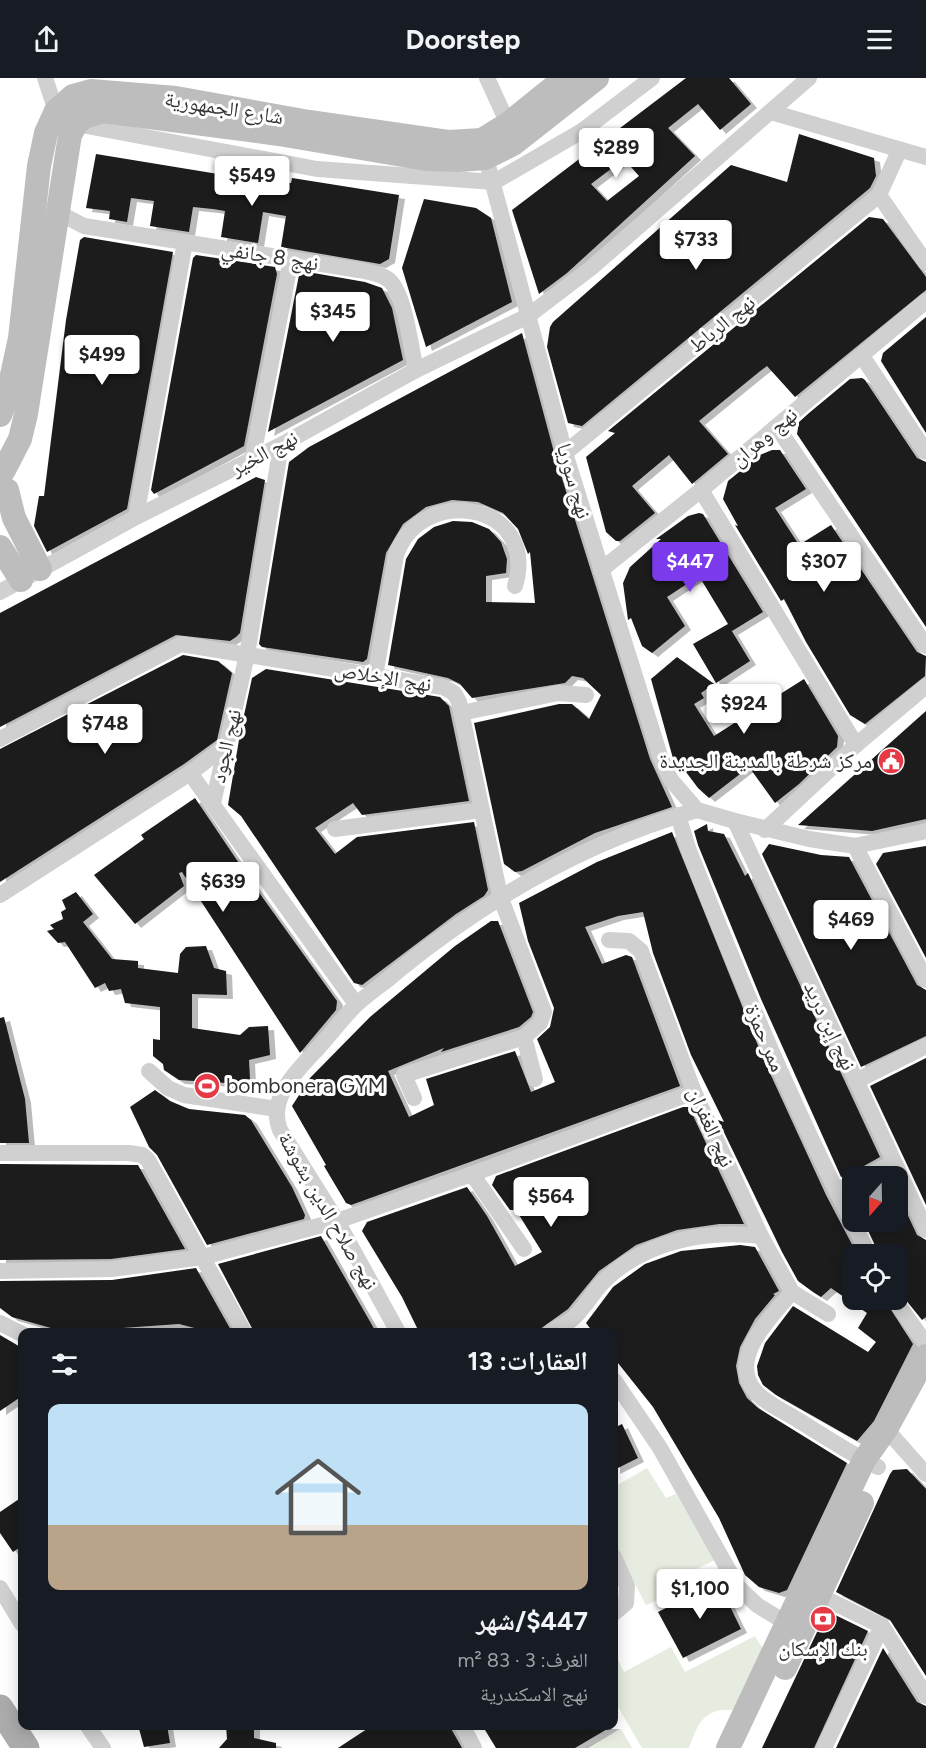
<!DOCTYPE html>
<html lang="ar">
<head>
<meta charset="utf-8">
<style>
  :root { --surface:#171b24; --page:#20242c; --text:#f1f3f6; --muted:#9ea1a6; --line:#363941; --accent:#7c3aed }
  body { margin:0; font-family:Figtree,"Noto Naskh Arabic",sans-serif; background:var(--page); color:var(--text); direction:rtl; height:100vh; display:flex; flex-direction:column; font-size:22px; white-space:nowrap }
  * { box-sizing:border-box; margin:0 }
  p { font-size:20px; color:var(--muted) }
  .icon { flex:none; width:33px; height:33px; fill:none; stroke:currentColor; stroke-width:2; stroke-linecap:round; stroke-linejoin:round }
  .map { position:relative; flex:1; overflow:hidden; direction:ltr }
  .drawer { position:absolute; left:18px; top:1250px; width:600px; height:402px; display:flex; flex-direction:column; background:var(--surface); border-radius:12px; box-shadow:0 3px 15px #0003; direction:rtl }
  .drawer>* { flex:none }
  .needle { width:39px; rotate:200deg }
  .buttons { position:absolute; left:842px; top:1088px; display:grid; gap:12px }
  .buttons a { display:grid; place-items:center; width:66px; height:66px; border-radius:12px; background:var(--surface); box-shadow:0 3px 15px #0003; font-size:30px }
  .price { position:absolute; translate:-50% -51px; padding:0 14px; border-radius:6px; background:#fff; color:#222; font-size:20px; line-height:39px; filter:drop-shadow(0 2px 3px #0008) }
  .price::after { content:''; position:absolute; left:50%; top:36px; width:18px; height:14px; margin-left:-9px; background:inherit; clip-path:polygon(0 0,100% 0,50% 100%) }
  .price.on { background:var(--accent); color:#fff }
  ul { padding:0; list-style:none }
  li { display:grid; align-content:center; gap:12px; height:318px; padding:0 30px }
  li+li { border-top:2px solid var(--line) }
  li span { display:grid; place-items:center; height:186px; border-radius:12px; color:#555 }
  li>.icon { margin-inline-start:auto }
  span .icon { width:108px; height:108px; fill:#fffc; stroke-width:1 }
  li b { font-size:26px }
  h2 { display:flex; justify-content:space-between; align-items:center; height:72px; padding:0 30px; font-size:26px }
  header { display:flex; justify-content:space-between; align-items:center; height:78px; padding:0 30px; background:var(--surface); font-size:27px; font-weight:700 }
  .map>svg:first-child { display:block }
</style>
</head>
<body>
<header><svg class="icon" aria-label="menu" viewBox="0 0 24 24"><path d="M4 6h16M4 12h16M4 18h16"/></svg>Doorstep<svg class="icon" aria-label="share" viewBox="0 0 24 24"><path d="M12 15V3M7 8l5-5 5 5M5 13v7h14v-7"/></svg></header>
<div class="map">
<svg width="926" height="1670" viewBox="0 0 926 1670">
  <defs>
    <filter id="shadow"><feDropShadow dx="6" dy="4" stdDeviation="0" flood-color="#0004"/></filter>
  </defs>
  <rect width="100%" height="100%" fill="#fff"/>
  <g fill="#e6ecdf">
    <path d="M647,1390L666,1420L676,1416L715,1482L696,1491L703,1504L646,1527L614,1466V1409Z"/>
    <path d="M755,1558L765,1574L735,1632C704,1630 699,1643 689,1670H642L614,1622V1574L624,1594L671,1569L685,1594Z"/>
    <path d="M621,1651L632,1670H585Z"/>
  </g>
  <g fill="#1a1a1a" fill-rule="evenodd" filter="url(#shadow)">
    <path d="M686,0H729L751,26L720,52L698,26L668,50L695,78L567,195L539,216L512,132ZM624,81L639,98L607,123L591,106Z"/>
    <path d="M799,56L874,80L876,98L870,110L582,348L568,345L547,269L550,249L553,244L731,87L787,104Z"/>
    <path d="M96,76L218,96L291,105L292,100L399,117L389,181L380,186L281,169L286,138L263,134L258,165L221,159L225,133L213,131L193,129L189,154L150,148L154,123L131,120L127,144L109,141L110,133L86,130Z"/>
    <path d="M424,121L476,130L491,140L512,224L426,269L402,190Z"/>
    <path d="M869,139L883,141L926,199V212L795,319L767,288L759,294L699,343L728,376L692,406L669,377L632,408L655,435L620,463H616L606,454L586,379L615,355L608,353Z"/>
    <path d="M84,159L173,174L127,431L47,474L34,448L39,418H44L66,242L80,162Z"/>
    <path d="M196,177L275,189L277,196L244,368L154,416L151,412L193,180Z"/>
    <path d="M302,193L365,204L382,210L392,230L403,282L268,354L299,197Z"/>
    <path d="M926,239V355L881,283L883,275Z"/>
    <path d="M522,255L555,378L650,681L672,729L595,755L522,793L515,794L504,786L474,645L559,626H572L589,641L601,617L583,600L572,598L565,605L472,620L460,606L448,600L388,587L406,481L418,461L434,449L453,443L472,444L489,451L501,464L507,481L506,495L486,498V524L535,525L530,474L528,476L518,451L503,435L478,424L452,422L426,429L403,446L386,475L367,581L363,584L262,569L259,566L289,384L309,369Z"/>
    <path d="M862,300L865,302L917,380L926,384V549L797,356L799,344L809,335L850,301Z"/>
    <path d="M772,372H780L806,411L775,430L799,467L831,447L917,574L926,578L925,598L865,646L850,637L806,564L784,521L781,523L735,447L738,448L723,421L728,403L760,377Z"/>
    <path d="M256,399L265,402L240,555L236,559L230,563L176,557L0,649V535Z"/>
    <path d="M699,435L703,436L763,534L732,553L730,550L750,583L716,605L693,566L728,546L699,498L667,519L685,548L652,575L642,568L631,540L628,542L623,505L630,489L661,461H656L688,438Z"/>
    <path d="M183,577L218,583L232,595L217,662L184,686L0,804V671Z"/>
    <path d="M677,579L714,606L701,615L704,620L694,626L714,658L804,601L838,658L837,669L799,706L775,725L749,689L709,720L698,710L677,682L674,684L651,601Z"/>
    <path d="M266,591L440,619L449,628L469,723L362,737L353,725L315,750L335,776L357,759L474,744L488,812L484,818L456,836L362,907L354,905L241,738L228,727L240,656L252,600Z"/>
    <path d="M926,633V741L872,753L798,747Z"/>
    <path d="M195,720L255,809L337,923L336,932L300,975L182,794L179,795L184,808L135,846L94,797L144,761L141,757Z"/>
    <path d="M707,746L708,753L724,756L745,798L748,795L880,1079L862,1089L857,1096L852,1095L841,1099L761,921L698,767L694,753Z"/>
    <path d="M672,754L763,980L826,1117L857,1176H852V1221H884L913,1266L874,1343L857,1363L776,1317L763,1307L758,1297L757,1288L765,1265L793,1228L868,1274L876,1264L858,1250L867,1235L831,1210L821,1219L813,1214L798,1203L782,1174L718,1042L724,1044L691,977L653,875L643,834L618,838L585,849L602,886L626,877L632,879L680,1008L351,1127L346,1125L324,1088L326,1087L292,1028L310,1000L370,939L455,868L491,843H498L533,934L531,939L519,949L441,974L444,970L388,993L409,1039L434,1027L426,1001L515,973L531,1014L555,1004L537,961L550,949L554,930L528,863L519,825L597,784Z"/>
    <path d="M769,766L821,777L849,779L917,907L926,912V958L861,989L762,776Z"/>
    <path d="M926,768V880L876,786L883,775Z"/>
    <path d="M76,814L93,836L83,844L112,881L138,883V890L178,895L180,876L186,869L206,868L214,890L226,893L227,917L192,916V950L240,957L249,949L268,948L270,977L249,982L250,1001L242,1002L240,1010L227,1009L226,1005L179,1002L164,992L163,986L153,978V961L160,962V929L125,925L121,911L109,913L105,905L95,910L65,864L58,865L47,853L54,851L50,847L63,841L61,834L66,831L62,822Z"/>
    <path d="M4,939L25,1021L29,1065H0V940Z"/>
    <path d="M926,980V1127L870,1008Z"/>
    <path d="M155,1012L170,1023L189,1031L245,1037L251,1042L292,1109L305,1137L304,1141L207,1167L157,1077L149,1069L130,1029Z"/>
    <path d="M683,1029H689L744,1146H719L677,1152L636,1167L599,1193L568,1231L536,1254H419L402,1219L362,1153L367,1144L467,1109L487,1138L515,1188L542,1174L516,1132H510L492,1107L496,1098Z"/>
    <path d="M0,1086L138,1087L185,1171L111,1181L0,1182Z"/>
    <path d="M903,1127L917,1157L926,1162V1239L922,1242L897,1211V1176H879L864,1144L897,1143V1129Z"/>
    <path d="M321,1158L376,1254H254L218,1186Z"/>
    <path d="M740,1167L755,1169L779,1213L773,1216L775,1217L755,1241L740,1269L736,1288L739,1305L747,1320L758,1330L847,1385L787,1512L779,1515L759,1509L745,1497L719,1440L653,1329L614,1280V1254H593L586,1245L613,1209L645,1186L681,1173Z"/>
    <path d="M196,1190L232,1254H210L179,1246L65,1254L12,1239L0,1230V1203L112,1202Z"/>
    <path d="M0,1257L22,1270V1318L0,1333Z"/>
    <path d="M622,1346L638,1380L614,1392V1350Z"/>
    <path d="M907,1391L926,1411V1598L890,1542L836,1514L890,1396L893,1392Z"/>
    <path d="M22,1419V1468L13,1474L0,1455V1434Z"/>
    <path d="M718,1504L741,1551L683,1580L658,1534Z"/>
    <path d="M827,1533L868,1553L814,1670H762Z"/>
    <path d="M883,1570L917,1624L926,1628V1670H836Z"/>
    <path d="M138,1647H167L170,1665L144,1669Z"/>
    <path d="M226,1647H254V1660L276,1665V1670H219L227,1661Z"/>
    <path d="M373,1647H449L462,1670H338Z"/>
    <path d="M482,1647H614L575,1670H496Z"/>
  </g>
  <g fill="none" stroke-linecap="round" stroke-linejoin="round">
    <g stroke="#d0d0d0" stroke-width="16">
      <path d="M45,0L56,33"/>
      <path d="M487,0L508,46"/>
      <path d="M771,34L926,79"/>
      <path d="M76,46L317,91L494,104"/>
      <path d="M483,69L565,375L660,678L671,702L697,732L735,743L809,761L855,768L926,753"/>
      <path d="M494,104L582,53L652,0"/>
      <path d="M879,117L926,185"/>
      <path d="M59,135L84,148L359,192C369,194 383,196 390,203C405,217 411,271 416,292"/>
      <path d="M862,278L926,374"/>
      <path d="M777,349L926,568"/>
      <path d="M565,375L879,117L899,73"/>
      <path d="M252,383L291,181"/>
      <path d="M701,412L856,667"/>
      <path d="M136,439L185,164"/>
      <path d="M601,492L701,412L926,223"/>
      <path d="M0,514L136,439L281,367L416,292L528,238L591,190L809,0"/>
      <path d="M375,598L396,477C422,404 540,425 515,508"/>
      <path d="M461,635L558,615L586,617"/>
      <path d="M0,661L181,566L443,609L454,615L459,624L500,818L544,934L540,945L524,959L404,997L414,1020"/>
      <path d="M190,695L356,926"/>
      <path d="M213,725L247,577L281,367"/>
      <path d="M678,737L688,770C743,909 799,1045 869,1176"/>
      <path d="M735,743L926,1152"/>
      <path d="M335,751L482,732"/>
      <path d="M765,752L856,667L926,608"/>
      <path d="M855,768L926,902"/>
      <path d="M0,817L190,695L227,667"/>
      <path d="M609,862L629,863L641,873L694,1014L761,1158L792,1214L828,1236"/>
      <path d="M524,959L535,1001"/>
      <path d="M149,993L168,1010L184,1017L277,1031"/>
      <path d="M856,1003L926,968"/>
      <path d="M0,1075H129L142,1077L148,1082L244,1254"/>
      <path d="M472,1096L524,1171"/>
      <path d="M867,1098L894,1084"/>
      <path d="M836,1113L852,1105"/>
      <path d="M0,1193L112,1191L203,1179L337,1143L472,1096L694,1014"/>
      <path d="M792,1214C772,1238 727,1280 755,1313C766,1326 784,1333 798,1342C824,1358 850,1376 878,1389"/>
      <path d="M894,1221L926,1266"/>
      <path d="M0,1245L22,1256"/>
      <path d="M398,1254L337,1143L280,1052C267,1020 298,992 318,970C331,956 343,939 357,926C370,914 386,904 399,892C488,820 587,763 697,732"/>
      <path d="M550,1254C556,1250 564,1247 570,1243C584,1232 593,1213 606,1201C648,1162 706,1152 761,1158"/>
      <path d="M614,1302L660,1370L738,1509L757,1527L796,1551"/>
      <path d="M886,1351L926,1396"/>
      <path d="M614,1479L627,1508L626,1525L614,1535"/>
      <path d="M0,1510L22,1546"/>
      <path d="M820,1518L882,1548L926,1618"/>
      <path d="M87,1647L103,1670"/>
      <path d="M462,1647L474,1670"/>
      <path d="M824,1670L882,1548"/>
    </g>
    <g stroke="#bdbdbd" stroke-width="24">
      <path d="M0,337L7,320L20,260L39,88L46,55L56,33L73,18L91,13L176,20L309,44L448,64L482,62L508,46L565,0"/>
      <path d="M4,392L20,361L26,336L70,57L76,46L84,39L103,33L279,56L426,81L459,82L485,80L513,66L597,0"/>
      <path d="M7,412L14,440L40,491"/>
      <path d="M0,469L21,502"/>
      <path d="M785,1590L862,1425"/>
      <path d="M728,1670L864,1382L886,1351L926,1278"/>
    </g>
    <path stroke="#ababab" stroke-width="27" d="M0,1630L26,1670"/>
  </g>
  <defs>
    <symbol id="civic-disc" viewBox="-11 -11 22 22"><circle r="9.5" fill="#e63946" stroke="#fff"/><path d="M-.6-6.5H3V-4.5H.6V-3L4-1V1h2V6H-6V1h2V-1L-.6-3ZM-1.2 2.5V6h2.4V2.5Z" fill="#fff"/></symbol>
    <symbol id="stadium-disc" viewBox="-11 -11 22 22"><circle r="9.5" fill="#e63946" stroke="#fff"/><path d="M0-5a6.5 5 0 1 0 0 10a6.5 5 0 1 0 0-10ZM-3.5-1.8h7v3.6h-7Z" fill="#fff"/></symbol>
    <symbol id="bank-disc" viewBox="-11 -11 22 22"><circle r="9.5" fill="#e63946" stroke="#fff"/><path d="M-6-4H6V4H-6ZM0-2.3a2.3 2.3 0 1 0 0 4.6a2.3 2.3 0 1 0 0-4.6Z" fill="#fff"/></symbol>
  </defs>
  <g fill-rule="evenodd">
    <use href="#civic-disc" x="876" y="668" width="30" height="30"/>
    <use href="#stadium-disc" x="192" y="993" width="30" height="30"/>
    <use href="#bank-disc" x="808" y="1526" width="30" height="30"/>
  </g>
  <g text-anchor="middle" stroke-width="6" stroke-linejoin="round" paint-order="stroke">
    <g font-size="21" fill="#333" stroke="#fff">
      <text transform="translate(224 30) rotate(9)" y="7">شارع الجمهورية</text>
      <text transform="translate(270 178) rotate(9)" y="7">نهج 8 جانفي</text>
      <text transform="translate(722 246) rotate(-39)" y="7">نهج الرباط</text>
      <text transform="translate(764 359) rotate(-40)" y="7">نهج وهران</text>
      <text transform="translate(264 375) rotate(-28)" y="7">نهج الخير</text>
      <text transform="translate(574 403) rotate(74)" y="7">نهج سوريا</text>
      <text transform="translate(383 599) rotate(9)" y="7">نهج الإخلاص</text>
      <text transform="translate(226 668) rotate(-77)" y="7">نهج الجود</text>
      <text transform="translate(830 948) rotate(65)" y="7">نهج إبن دريد</text>
      <text transform="translate(765 960) rotate(67)" y="7">ممر حمزة</text>
      <text transform="translate(711 1049) rotate(66)" y="7">نهج الغفران</text>
      <text transform="translate(328 1133) rotate(60)" y="7">نهج صلاح الدين بشوشة</text>
    </g>
    <g font-size="21" fill="#333" stroke="#fff" text-anchor="end">
      <text x="872" y="690">مركز شرطة بالمدينة الجديدة</text>
      <text x="226" y="1015" text-anchor="start">bombonera GYM</text>
      <text x="823" y="1578" text-anchor="middle">بنك الإسكان</text>
    </g>
  </g>
</svg>
<div class="buttons">
<a><svg class="needle" viewBox="-14 -14 28 28"><path d="M0-13l5 13h-10z" fill="#e53935"/><path d="M0 13l5-13h-10z" fill="#9ea1a6"/></svg></a>
<a><svg class="icon" aria-label="locate" viewBox="0 0 24 24"><circle cx="12" cy="12" r="6"/><path d="M12 2v4M12 18v4M2 12h4M18 12h4"/></svg></a>
</div>
<b class="price" style="left:616px;top:101px">$289</b>
<b class="price" style="left:252px;top:129px">$549</b>
<b class="price" style="left:696px;top:193px">$733</b>
<b class="price" style="left:333px;top:265px">$345</b>
<b class="price" style="left:102px;top:308px">$499</b>
<b class="price on" style="left:690px;top:515px">$447</b>
<b class="price" style="left:824px;top:515px">$307</b>
<b class="price" style="left:744px;top:657px">$924</b>
<b class="price" style="left:105px;top:677px">$748</b>
<b class="price" style="left:223px;top:835px">$639</b>
<b class="price" style="left:851px;top:873px">$469</b>
<b class="price" style="left:551px;top:1150px">$564</b>
<b class="price" style="left:700px;top:1542px">$1,100</b>
<section class="drawer">
<h2>العقارات: 13<svg class="icon" aria-label="filters" viewBox="0 0 24 24"><path d="M4 7h16M4 17h16"/><circle cx="9" cy="7" r="2"/><circle cx="15" cy="17" r="2"/></svg></h2>
<ul>
<li><span style="background:linear-gradient(#bfe0f5 65%,#b9a48a 0)"><svg class="icon" aria-label="home" viewBox="0 0 24 24"><path d="M3 11l9-7 9 7M6 9v11h12V9"/></svg></span><div><b>$447/شهر</b><p>الغرف: 3 · 83 m²</p><p>نهج الاسكندرية</p></div></li>
</ul>
</section>
</div>
</body>
</html>
